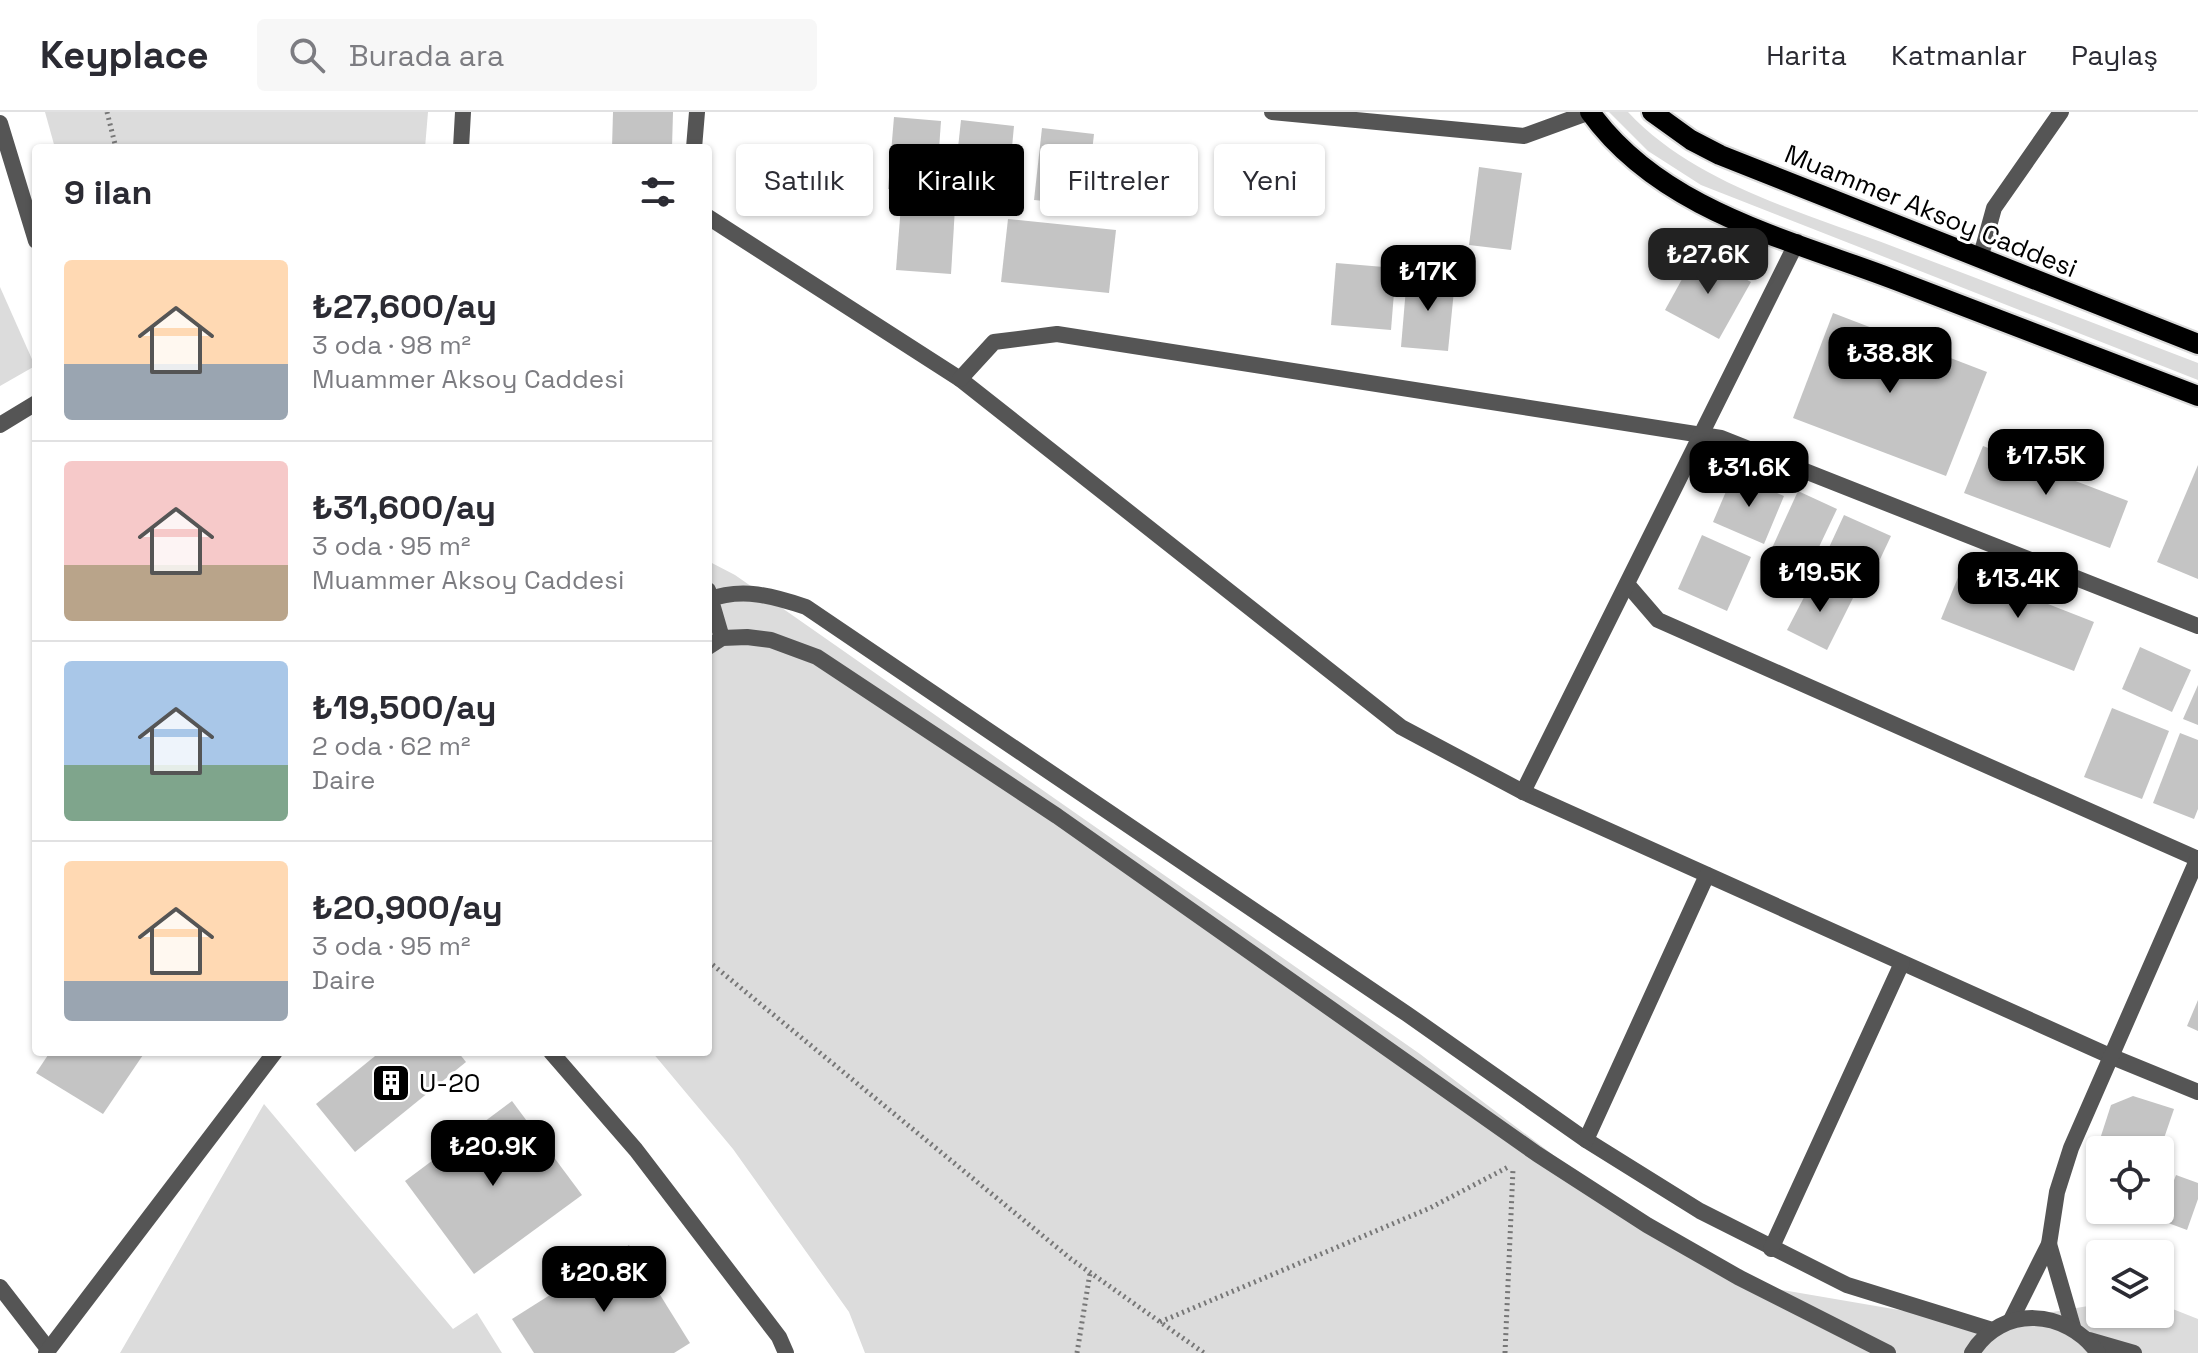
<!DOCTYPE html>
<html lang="tr">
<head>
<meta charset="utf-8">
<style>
  :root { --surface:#fff; --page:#f7f7f7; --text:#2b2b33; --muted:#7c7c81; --line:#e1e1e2; --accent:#000 }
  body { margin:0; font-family:"Space Grotesk",sans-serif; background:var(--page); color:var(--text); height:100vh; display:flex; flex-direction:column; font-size:30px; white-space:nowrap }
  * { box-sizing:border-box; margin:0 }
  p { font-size:26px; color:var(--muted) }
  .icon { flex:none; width:44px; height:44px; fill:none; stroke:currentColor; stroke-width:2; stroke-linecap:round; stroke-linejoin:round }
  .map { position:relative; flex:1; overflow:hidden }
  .sheet { position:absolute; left:32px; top:32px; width:680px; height:912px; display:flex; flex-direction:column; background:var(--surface); border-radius:8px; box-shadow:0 2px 6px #0004 }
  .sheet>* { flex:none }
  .hud { position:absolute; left:736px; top:32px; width:760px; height:72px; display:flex; gap:16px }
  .controls { position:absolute; left:2086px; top:1024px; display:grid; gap:16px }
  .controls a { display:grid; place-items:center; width:88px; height:88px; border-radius:8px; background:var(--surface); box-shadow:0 2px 6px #0004; font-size:40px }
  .price { position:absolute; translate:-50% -68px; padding:0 18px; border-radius:16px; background:var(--accent); color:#fff; font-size:26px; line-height:52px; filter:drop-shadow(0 2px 4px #0008) }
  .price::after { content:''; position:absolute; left:50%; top:48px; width:24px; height:18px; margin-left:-12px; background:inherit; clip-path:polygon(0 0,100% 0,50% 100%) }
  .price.selected { background:#222; color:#fff }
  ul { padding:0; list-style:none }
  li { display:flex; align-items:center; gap:24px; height:200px; padding:0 32px }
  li+li { border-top:2px solid var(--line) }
  li span { display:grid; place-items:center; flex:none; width:224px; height:160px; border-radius:8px; color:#555 }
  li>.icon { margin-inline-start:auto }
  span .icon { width:96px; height:96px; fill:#fffc; stroke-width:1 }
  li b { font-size:34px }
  h2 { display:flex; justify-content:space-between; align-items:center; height:96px; padding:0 32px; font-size:34px }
  .pill { padding:0 28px; border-radius:8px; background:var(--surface); box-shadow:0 2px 6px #0004; font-size:28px; line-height:72px }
  .pill.selected { background:var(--accent); color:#fff }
  header { display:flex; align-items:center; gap:48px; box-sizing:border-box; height:112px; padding:0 40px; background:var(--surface); border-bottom:2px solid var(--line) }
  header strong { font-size:38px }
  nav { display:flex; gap:44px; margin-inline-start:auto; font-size:28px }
  .search { width:560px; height:72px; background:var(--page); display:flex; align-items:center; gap:20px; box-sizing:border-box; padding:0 28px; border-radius:8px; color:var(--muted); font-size:30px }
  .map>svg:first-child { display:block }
</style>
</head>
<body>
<header>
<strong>Keyplace</strong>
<div class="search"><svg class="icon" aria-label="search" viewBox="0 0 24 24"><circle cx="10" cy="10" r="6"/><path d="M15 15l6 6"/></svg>Burada ara</div>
<nav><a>Harita</a><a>Katmanlar</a><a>Paylaş</a></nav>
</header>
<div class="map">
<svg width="2198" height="1241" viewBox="0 0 2198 1241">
  <rect width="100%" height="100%" fill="#fff"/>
  <g fill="#dcdcdc">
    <path d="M45,0H428L425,36H55Z"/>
    <path d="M1609,0H1628C1696,73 1806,101 1897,136C1997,174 2098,213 2198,251V268L1701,73L1648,39Z"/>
    <path d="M0,175L35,254L0,274Z"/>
    <path d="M708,449L735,463L1420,942L1569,1055L1742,1171L1981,1212L2100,1192V1202H2160V1192L2198,1207V1241H865L849,1200L733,1037L652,940H708Z"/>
    <path d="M264,992L453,1217L477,1201L502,1241H120Z"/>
  </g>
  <g fill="#c4c4c4">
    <path d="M613,0H673L672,36H612Z"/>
    <path d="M894,5L941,9L936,80L888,77Z"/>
    <path d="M961,8L1014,14L1008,77L954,73Z"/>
    <path d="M1042,16L1094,22L1086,93L1034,88Z"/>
    <path d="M1479,55L1522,61L1511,138L1469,133Z"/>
    <path d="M901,93L955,96L951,162L896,158Z"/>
    <path d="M1008,107L1116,118L1109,181L1001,170Z"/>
    <path d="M1697,140L1751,170L1719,227L1665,198Z"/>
    <path d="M1336,151L1396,156L1391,218L1331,213Z"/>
    <path d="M1407,164L1455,168L1448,239L1401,235Z"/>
    <path d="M1833,201L1987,260L1946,364L1793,306Z"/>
    <path d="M1983,334L2128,389L2110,436L1964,381Z"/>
    <path d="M2198,353V467L2157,450Z"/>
    <path d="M1733,363L1784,384L1764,432L1713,410Z"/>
    <path d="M1798,379L1837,397L1810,454L1772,436Z"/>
    <path d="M1844,403L1891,424L1866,477L1820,455Z"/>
    <path d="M1702,423L1751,445L1727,499L1678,477Z"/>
    <path d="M1961,458L2094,510L2074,559L1941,507Z"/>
    <path d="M1814,466L1853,486L1827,538L1787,518Z"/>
    <path d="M2140,535L2191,558L2172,600L2122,577Z"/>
    <path d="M2198,573V613L2183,607Z"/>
    <path d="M2112,596L2169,619L2142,687L2084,665Z"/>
    <path d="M2180,621L2198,628V697L2194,707L2153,691Z"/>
    <path d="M2198,888V919L2187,914Z"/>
    <path d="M50,940H145L103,1002L36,961Z"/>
    <path d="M380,940H458L466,950L355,1040L316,992Z"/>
    <path d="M2133,984L2174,997L2160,1038H2134L2100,1027L2111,993Z"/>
    <path d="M512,989L582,1083L474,1162L405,1069Z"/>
    <path d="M2176,1063L2198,1071V1087L2187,1118L2144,1102L2146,1098H2160V1086L2166,1089Z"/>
    <path d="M629,1133L690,1231L674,1241H534L512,1207Z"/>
  </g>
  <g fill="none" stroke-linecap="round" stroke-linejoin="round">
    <defs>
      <g id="primary">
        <path d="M1590,0C1661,99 1789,127 1898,169C1998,208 2098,245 2198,284"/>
        <path d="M1652,0L1691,28L1720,43L2198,232"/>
      </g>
    </defs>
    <use href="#primary" stroke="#dbdbdb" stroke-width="24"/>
    <g stroke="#777" stroke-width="5" stroke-dasharray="2 4" stroke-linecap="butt">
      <path d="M107,0L116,36"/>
      <path d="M708,849L1071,1147L1204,1241"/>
      <path d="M1160,1210L1430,1096L1510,1054"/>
      <path d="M1077,1241L1090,1161"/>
      <path d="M1505,1241L1513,1057"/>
    </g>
    <path stroke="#555" stroke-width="16" d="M0,313L36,291"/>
    <g stroke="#555" stroke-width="16">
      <path d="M1272,0L1524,24L1590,0"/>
      <path d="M461,36L463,0"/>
      <path d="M694,36L697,0"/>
      <path d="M708,105L960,267L1401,615L1523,680L2110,944L2198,980"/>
      <path d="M1980,147L1994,96L2061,0"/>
      <path d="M960,267L994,230L1057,222L1721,326L2198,514"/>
      <path d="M1627,472L1658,508L2198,747"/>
      <path d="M708,478L722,526"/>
      <path d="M708,488C742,475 773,484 806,495L1407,902L1586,1028L1700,1099L1847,1173L1992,1218"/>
      <path d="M708,535L722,526L747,525L771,528L817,545L1057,704L1537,1042L1647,1113L1738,1165L1888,1241"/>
      <path d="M1523,680L1797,130"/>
      <path d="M1586,1028L1707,763"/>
      <path d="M2049,1132L2073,1215"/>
      <path d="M1771,1137L1902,851"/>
      <path d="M0,1175L48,1237"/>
      <path d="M2011,1208L2049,1132L2057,1080L2071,1036L2198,746"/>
      <path d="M2089,1228L2134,1241"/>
      <path d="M1972,1241C2002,1192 2066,1197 2098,1241"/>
    </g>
    <g stroke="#555" stroke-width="16">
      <path d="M0,11L36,129"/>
      <path d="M551,940L636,1038L779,1225L786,1241"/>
      <path d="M46,1241L275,940"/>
    </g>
    <use href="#primary" stroke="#000" stroke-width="20"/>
  </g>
  <defs>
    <symbol id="building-square" viewBox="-11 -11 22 22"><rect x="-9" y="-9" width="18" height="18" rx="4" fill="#000" stroke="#fff"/><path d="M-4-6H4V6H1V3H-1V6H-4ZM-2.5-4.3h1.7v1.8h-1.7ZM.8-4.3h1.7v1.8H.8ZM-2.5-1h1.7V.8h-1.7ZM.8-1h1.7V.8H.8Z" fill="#fff"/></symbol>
  </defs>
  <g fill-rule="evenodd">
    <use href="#building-square" x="369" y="949" width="44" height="44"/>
  </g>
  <g text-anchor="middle" stroke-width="6" stroke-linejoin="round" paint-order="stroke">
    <g font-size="26" fill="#000" stroke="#fff">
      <text transform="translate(1931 99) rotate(22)" y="9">Muammer Aksoy Caddesi</text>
    </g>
    <g font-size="26" fill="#000" stroke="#fff" text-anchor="start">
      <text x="419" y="980">U-20</text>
    </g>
  </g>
</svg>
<div class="controls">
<a><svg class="icon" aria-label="locate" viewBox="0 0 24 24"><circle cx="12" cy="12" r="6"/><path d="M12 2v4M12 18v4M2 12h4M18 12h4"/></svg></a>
<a><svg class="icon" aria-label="layers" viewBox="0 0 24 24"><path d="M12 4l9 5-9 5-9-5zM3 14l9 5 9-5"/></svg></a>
</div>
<b class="price selected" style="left:1708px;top:184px">₺27.6K</b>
<b class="price" style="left:1428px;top:201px">₺17K</b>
<b class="price" style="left:1890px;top:283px">₺38.8K</b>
<b class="price" style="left:2046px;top:385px">₺17.5K</b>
<b class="price" style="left:1749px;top:397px">₺31.6K</b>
<b class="price" style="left:1820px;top:502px">₺19.5K</b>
<b class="price" style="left:2018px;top:508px">₺13.4K</b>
<b class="price" style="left:493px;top:1076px">₺20.9K</b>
<b class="price" style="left:604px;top:1202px">₺20.8K</b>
<div class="hud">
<a class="pill">Satılık</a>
<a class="pill selected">Kiralık</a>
<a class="pill">Filtreler</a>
<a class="pill">Yeni</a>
</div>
<section class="sheet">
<h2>9 ilan<svg class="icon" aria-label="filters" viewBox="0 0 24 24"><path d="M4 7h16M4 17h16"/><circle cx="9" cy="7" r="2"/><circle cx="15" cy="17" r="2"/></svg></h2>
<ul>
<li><span style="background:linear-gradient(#ffd9b3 65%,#9aa5b1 0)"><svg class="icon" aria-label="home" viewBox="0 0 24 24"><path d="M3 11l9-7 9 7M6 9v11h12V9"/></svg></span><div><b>₺27,600/ay</b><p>3 oda · 98 m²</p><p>Muammer Aksoy Caddesi</p></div></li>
<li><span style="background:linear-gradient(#f6c9c9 65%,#b9a48a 0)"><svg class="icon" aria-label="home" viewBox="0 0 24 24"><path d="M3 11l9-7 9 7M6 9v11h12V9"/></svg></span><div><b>₺31,600/ay</b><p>3 oda · 95 m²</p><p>Muammer Aksoy Caddesi</p></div></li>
<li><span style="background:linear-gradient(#a9c7e8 65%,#7fa58c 0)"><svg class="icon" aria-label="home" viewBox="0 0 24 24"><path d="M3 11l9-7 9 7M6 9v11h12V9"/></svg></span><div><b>₺19,500/ay</b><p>2 oda · 62 m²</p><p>Daire</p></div></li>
<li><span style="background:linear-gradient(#ffd9b3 75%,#9aa5b1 0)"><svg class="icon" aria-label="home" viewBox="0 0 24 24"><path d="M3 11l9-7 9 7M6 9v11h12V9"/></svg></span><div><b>₺20,900/ay</b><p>3 oda · 95 m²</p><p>Daire</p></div></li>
</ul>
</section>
</div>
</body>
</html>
